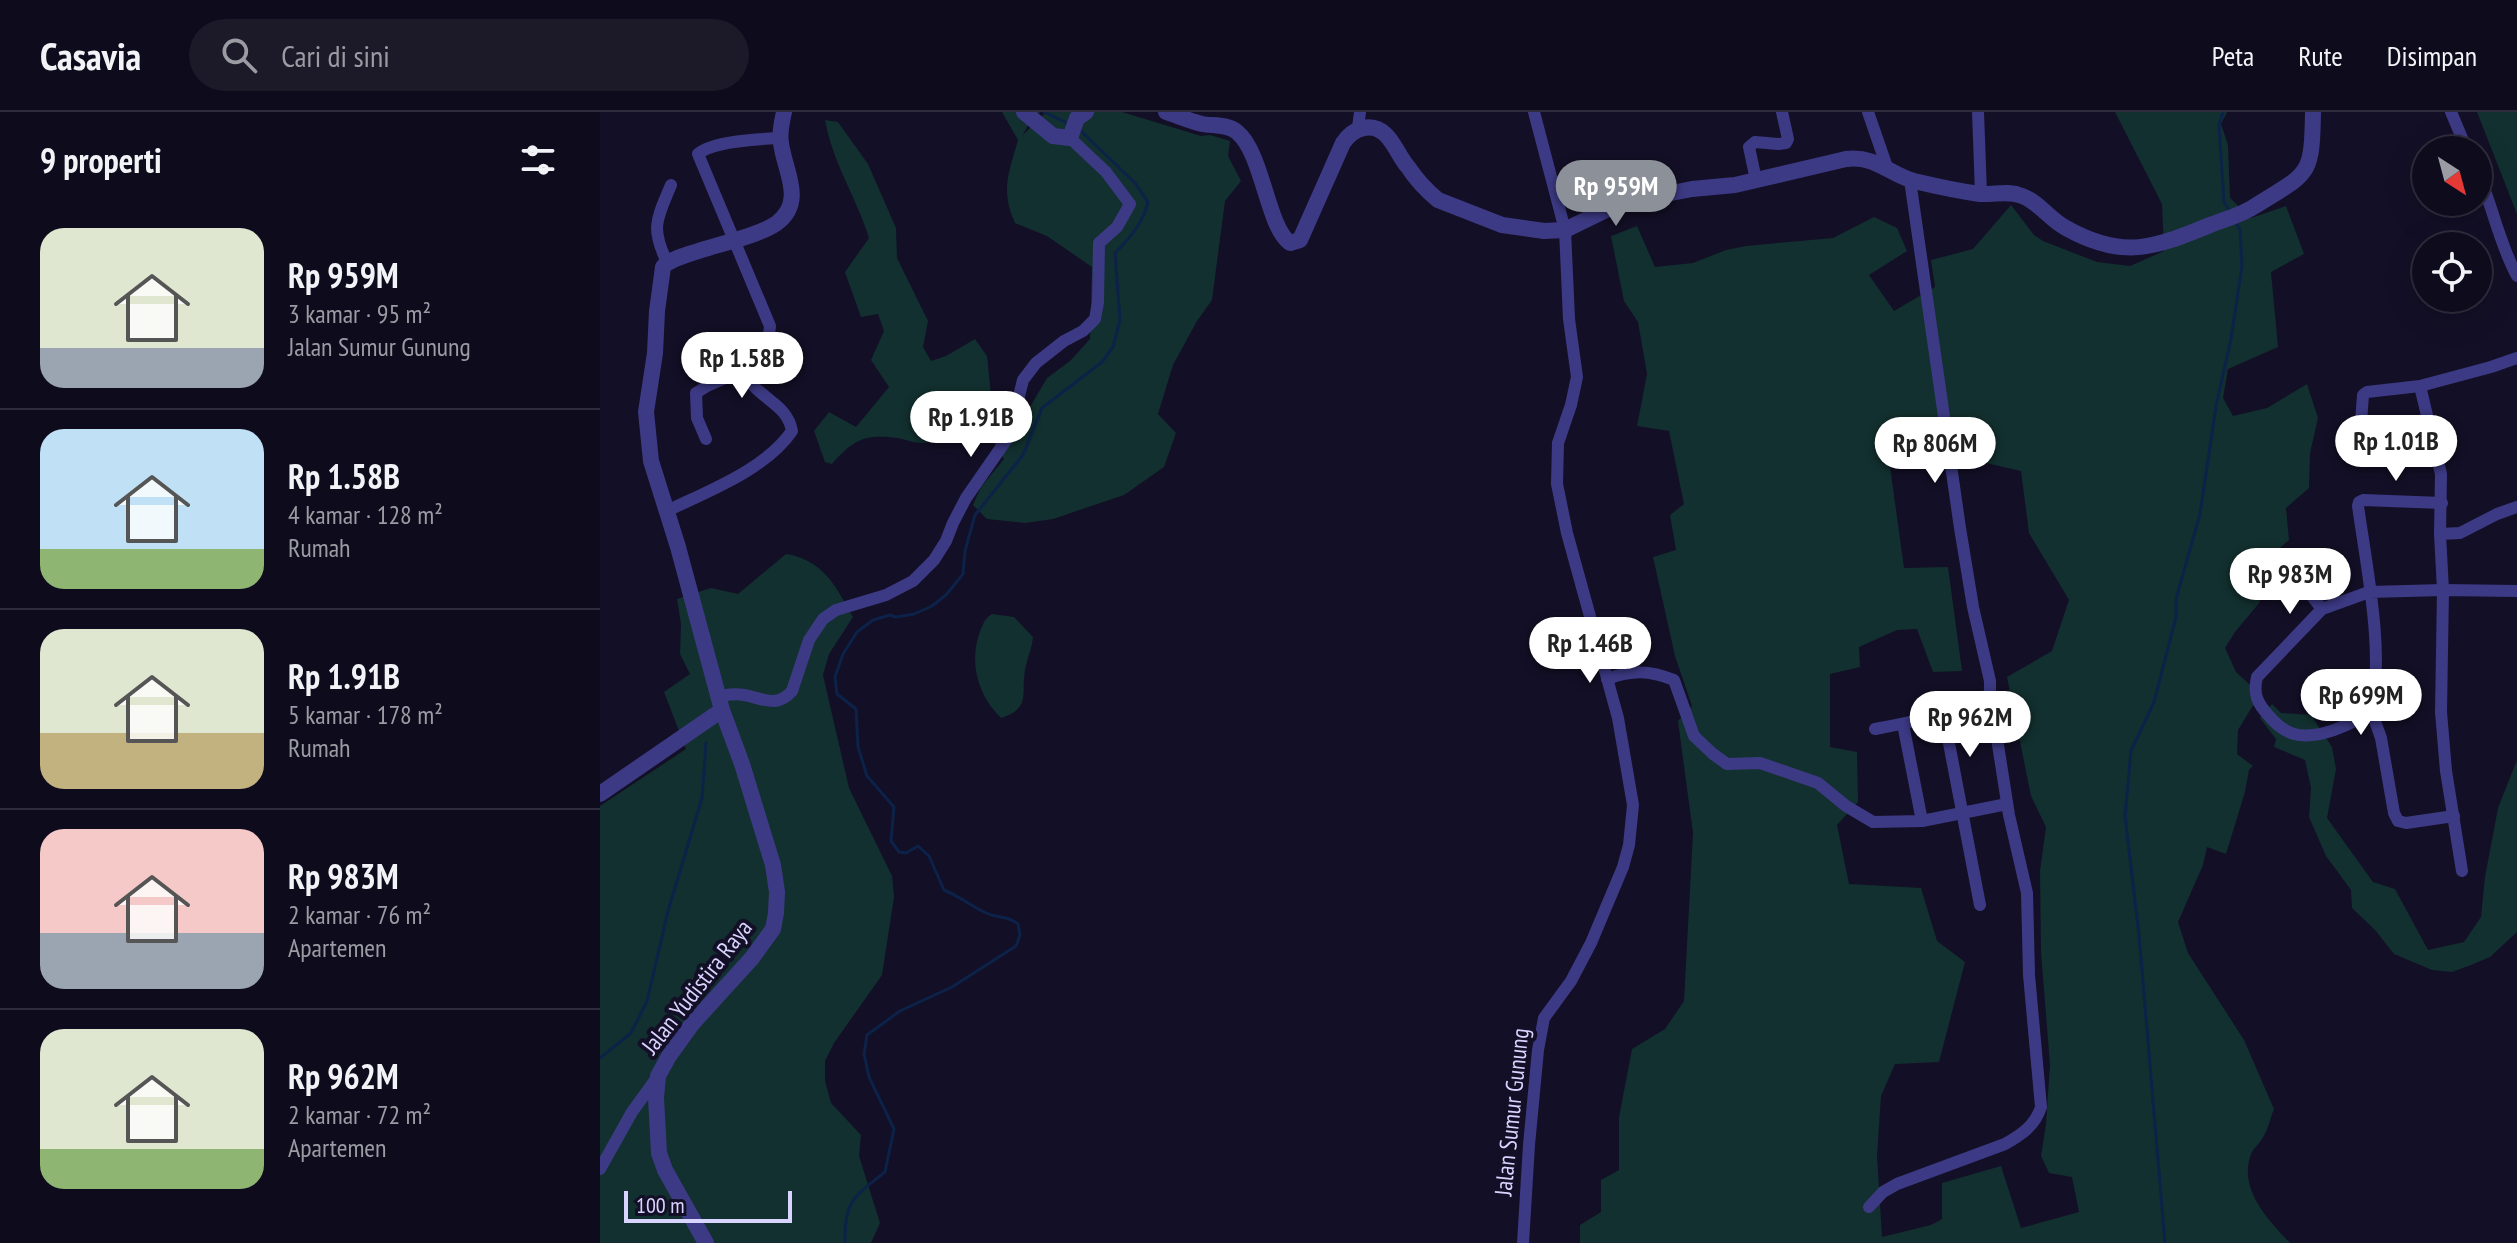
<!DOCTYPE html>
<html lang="id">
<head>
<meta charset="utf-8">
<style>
  :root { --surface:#0e0b1c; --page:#1c1929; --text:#f1f3f6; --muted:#9b9ba3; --line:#2e2b3b; --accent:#8c9099 }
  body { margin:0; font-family:"PT Sans Narrow",sans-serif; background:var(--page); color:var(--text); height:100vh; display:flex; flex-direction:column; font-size:30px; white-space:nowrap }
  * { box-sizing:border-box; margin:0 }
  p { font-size:26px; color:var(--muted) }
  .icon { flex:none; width:44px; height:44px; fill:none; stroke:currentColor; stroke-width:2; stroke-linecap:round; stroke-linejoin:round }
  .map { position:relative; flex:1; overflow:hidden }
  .drawer { display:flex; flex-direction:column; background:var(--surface); width:600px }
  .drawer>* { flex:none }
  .needle { width:52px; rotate:144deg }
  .fabs { position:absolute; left:1812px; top:24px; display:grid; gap:16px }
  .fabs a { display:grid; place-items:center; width:80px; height:80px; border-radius:50%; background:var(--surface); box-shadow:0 8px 32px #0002,0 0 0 2px var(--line); font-size:40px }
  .scale { position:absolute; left:24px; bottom:20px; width:168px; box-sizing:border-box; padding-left:8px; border:4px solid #d9d4ff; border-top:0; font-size:22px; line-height:28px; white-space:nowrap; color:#d9d4ff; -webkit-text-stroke:6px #130f26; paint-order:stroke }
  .price { position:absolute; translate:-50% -68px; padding:0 18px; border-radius:28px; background:#fff; color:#222; font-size:26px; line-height:52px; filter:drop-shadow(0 2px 4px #0008) }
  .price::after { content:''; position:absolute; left:50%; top:48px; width:24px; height:18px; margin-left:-12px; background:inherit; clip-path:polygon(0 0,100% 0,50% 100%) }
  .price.active { background:var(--accent); color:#fff }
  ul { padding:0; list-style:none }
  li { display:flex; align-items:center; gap:24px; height:200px; padding:0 40px }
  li+li { border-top:2px solid var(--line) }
  li span { display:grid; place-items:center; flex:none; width:224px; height:160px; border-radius:24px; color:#555 }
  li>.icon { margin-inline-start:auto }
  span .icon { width:96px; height:96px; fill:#fffc; stroke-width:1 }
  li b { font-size:34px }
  h2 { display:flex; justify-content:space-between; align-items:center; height:96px; padding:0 40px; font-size:34px }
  header { display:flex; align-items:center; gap:48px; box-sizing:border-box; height:112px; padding:0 40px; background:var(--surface); border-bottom:2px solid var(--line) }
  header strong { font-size:38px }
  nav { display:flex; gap:44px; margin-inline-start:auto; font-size:28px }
  .search { width:560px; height:72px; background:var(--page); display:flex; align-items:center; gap:20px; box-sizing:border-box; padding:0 28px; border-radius:44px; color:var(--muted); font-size:30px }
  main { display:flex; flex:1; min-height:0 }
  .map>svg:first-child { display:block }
</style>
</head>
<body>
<header>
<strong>Casavia</strong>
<div class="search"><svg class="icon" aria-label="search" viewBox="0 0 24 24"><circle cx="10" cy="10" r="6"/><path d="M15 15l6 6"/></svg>Cari di sini</div>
<nav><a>Peta</a><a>Rute</a><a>Disimpan</a></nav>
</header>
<main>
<section class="drawer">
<h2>9 properti<svg class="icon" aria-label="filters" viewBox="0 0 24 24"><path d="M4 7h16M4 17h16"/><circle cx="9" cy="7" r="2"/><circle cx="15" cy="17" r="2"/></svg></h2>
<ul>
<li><span style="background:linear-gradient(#dfe7d0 75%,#9aa5b1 0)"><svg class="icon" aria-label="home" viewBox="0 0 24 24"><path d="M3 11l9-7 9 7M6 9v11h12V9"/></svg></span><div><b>Rp 959M</b><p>3 kamar · 95 m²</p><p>Jalan Sumur Gunung</p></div></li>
<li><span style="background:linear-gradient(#bfe0f5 75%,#8fb573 0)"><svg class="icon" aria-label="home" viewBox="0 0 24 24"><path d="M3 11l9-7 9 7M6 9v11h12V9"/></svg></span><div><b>Rp 1.58B</b><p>4 kamar · 128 m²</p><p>Rumah</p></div></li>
<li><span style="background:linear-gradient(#dfe7d0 65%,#c2b280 0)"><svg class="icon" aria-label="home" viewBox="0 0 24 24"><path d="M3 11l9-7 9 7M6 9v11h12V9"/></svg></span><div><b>Rp 1.91B</b><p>5 kamar · 178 m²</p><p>Rumah</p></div></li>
<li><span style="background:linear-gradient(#f6c9c9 65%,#9aa5b1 0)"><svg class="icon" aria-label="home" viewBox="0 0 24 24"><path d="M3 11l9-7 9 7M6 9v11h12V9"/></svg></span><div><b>Rp 983M</b><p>2 kamar · 76 m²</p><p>Apartemen</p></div></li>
<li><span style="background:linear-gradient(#dfe7d0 75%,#8fb573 0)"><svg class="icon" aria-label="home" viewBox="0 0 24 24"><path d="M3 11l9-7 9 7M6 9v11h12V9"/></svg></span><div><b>Rp 962M</b><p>2 kamar · 72 m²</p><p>Apartemen</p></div></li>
</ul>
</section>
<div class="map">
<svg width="1917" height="1131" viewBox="0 0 1917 1131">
  <rect width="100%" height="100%" fill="#130f26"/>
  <g fill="#12302f" fill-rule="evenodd">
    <path d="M402,0H441L434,4L422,24L446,0H522L601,24L610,23L630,29L628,44L641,69L625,89L612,188L597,209L573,253L558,302L576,321L564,355L524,383L453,407L425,411L387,407L373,393L381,375L404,347L387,320L368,312C355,319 337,331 321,331C313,331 305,327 297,326C264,322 253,328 232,352L225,350L214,319L229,300L256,315L289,275L271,248L284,219L278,202L261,205L245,160L269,126C256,84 233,52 225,8L238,10L268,52L296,116L297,146L328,209L323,235L331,249L346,244L375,227L387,244L391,283L421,310L447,266L470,249L490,227L492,155L447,124L415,111C400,77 409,61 418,28Z"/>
    <path d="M1515,0H1627L1621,12L1628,33L1630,86L1651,106L1686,94L1704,142L1671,160L1678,235L1628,257L1623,286L1633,304L1667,296L1707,272L1718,306L1710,341L1709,376L1686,396L1689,428L1658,455L1660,490L1635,520L1625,536L1636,560L1660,582L1638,618L1637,642L1653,654L1649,658L1645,680L1626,742L1607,735L1603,753L1578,810L1588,841L1644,928L1674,997C1670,1007 1668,1018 1662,1027C1659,1032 1653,1037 1651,1042C1638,1077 1668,1108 1690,1131H980V1113L1001,1100V1068L1019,1058V1005L1032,937L1065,917L1084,889L1093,721L1078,609L1092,594L1075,544L1053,445L1076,438L1070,403L1084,392L1069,319L1037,314L1047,262L1038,210L1024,189L1011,124L1037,114L1055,155L1093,151L1126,138L1146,134L1233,126L1274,105L1297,116L1307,139L1269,163L1294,199L1335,175L1331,148L1373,137L1411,93L1434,123L1443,129L1497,150L1530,154L1564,139L1562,92ZM1359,323L1373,348L1421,359L1429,421L1469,488L1452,539L1407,565L1431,684L1446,715L1440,759L1441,840L1450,953L1446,1012L1441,1044L1449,1061L1472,1065L1479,1100L1421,1116L1401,1054L1342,1071V1107L1331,1113L1282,1125L1277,1044L1281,984L1295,952L1339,950L1365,850L1337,829L1321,776L1249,772L1237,713L1258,690L1257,640L1230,635V562L1260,555L1259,535L1297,518L1317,517L1333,560L1362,559L1348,455L1304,456L1288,340Z"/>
    <path d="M1877,0H1917V102Z"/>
    <path d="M186,442C224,448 236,475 253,505L229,542L223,563L249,676L292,764L294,785L282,863L234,931L225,949V969L231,991L261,1023L259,1044L280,1111L271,1131H0V694L86,637L64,580L90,562L80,542L81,512L77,487L111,476L138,482Z"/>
    <path d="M392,502L414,505L433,525C432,536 427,547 425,558C421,583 431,596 401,606C377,583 368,548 381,517C384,510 385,506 392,502Z"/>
    <path d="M1672,592L1681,601L1711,603L1732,635L1736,657L1727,706L1773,770L1795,777L1828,838L1864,830L1881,805L1885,765L1898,696L1917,648V820L1890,845L1871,853L1852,860L1832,858L1794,842L1775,818L1752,796L1751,778L1726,744L1709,705L1711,676L1705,648L1674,635L1676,627L1660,606Z"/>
  </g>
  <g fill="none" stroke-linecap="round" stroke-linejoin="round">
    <g stroke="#0c2248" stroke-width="3">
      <path d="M444,0L469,12"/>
      <path d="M1623,0L1619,13L1624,90L1631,101"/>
      <path d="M0,946L31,921L47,889L68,799L102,686L106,631"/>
      <path d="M245,1131C244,1088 254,1085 285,1060L294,1017L269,965L264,942L267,923L300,899L352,875L416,834L420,823L418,812C409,804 397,806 386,801C371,794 359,784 344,778L329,744L318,734L306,741L299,740L291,729L294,695L267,664L258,635L256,597L237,582L235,565L243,542L257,520L273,508L290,503L296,505L314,502L332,494L346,483L363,462L365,439L375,403L423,343L442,296L502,250L513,235L520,208L515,141C530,126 543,111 548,90L535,71L480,18"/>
      <path d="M1565,1131L1539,823L1525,704L1531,639L1554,590L1576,505V487L1600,402L1616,294L1631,227L1642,154L1640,118L1636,111"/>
    </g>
    <g stroke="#3d3a85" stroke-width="12">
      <path d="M1268,0L1287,55"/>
      <path d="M1378,0L1381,82"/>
      <path d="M1851,0L1867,38"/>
      <path d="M758,16L760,0"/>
      <path d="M1878,61C1893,95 1899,131 1917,164"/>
      <path d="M1156,68L1149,35L1155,30L1178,32L1186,31L1188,27L1182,0"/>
      <path d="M1844,95L1859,90"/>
      <path d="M67,150C50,115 57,107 71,73"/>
      <path d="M1820,274L1841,362L1840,422L1843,478L1841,600L1846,659L1862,759"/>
      <path d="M1761,310L1763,283L1767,280L1820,274L1891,255L1917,246"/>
      <path d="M106,327L97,306L96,281L107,274L141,259"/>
      <path d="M1842,391L1763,388L1759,390L1758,394C1766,452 1785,543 1771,598C1752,613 1718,628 1694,622C1683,619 1676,612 1669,604C1657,591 1653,582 1657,565L1722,497L1769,480L1843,478L1917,479"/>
      <path d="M67,399C108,379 165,358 192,319C188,298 173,292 159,279C152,274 147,265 141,259L169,223L170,214L98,42C112,29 160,27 180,26"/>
      <path d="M1840,422L1860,421L1897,402L1917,395"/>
      <path d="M1694,461L1722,497"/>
      <path d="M1007,567C1032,558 1049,558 1074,568L1094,624L1113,642L1127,652L1160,651L1218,671L1246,694L1273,710L1322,709L1407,692"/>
      <path d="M117,585C126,583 134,581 144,583C163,586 176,597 192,579L209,528L223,507L236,498L286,483L313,469L334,448L346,429L353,411L366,386L409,324L423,268L436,251L464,229L483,219L495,207L498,190L499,131L517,115L530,92L506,60L470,26"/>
      <path d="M1771,598L1781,626L1794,701L1798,709L1806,711L1854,704"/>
      <path d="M1343,600L1380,793"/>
      <path d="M1303,612L1322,709"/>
      <path d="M1275,617C1313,610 1357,601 1390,582V569L1373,495L1360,416L1310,68"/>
      <path d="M0,1057L32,1000L58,964"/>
      <path d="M1269,1095L1283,1080L1297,1072L1405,1032C1421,1023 1435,1014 1441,995L1429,863L1427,781L1409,703L1390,582"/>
      <path d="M923,1131L929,1033L938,938L944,906L971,869L991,831L1023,755L1029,733L1033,693L1018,606L967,421L957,372L958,331L971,293L977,265L969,207L965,118L934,0"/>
    </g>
    <g stroke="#3d3a85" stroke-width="16">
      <path d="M424,0L453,24L470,26L477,6L486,0"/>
      <path d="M566,0C578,4 590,9 602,12C613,14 628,12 637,20C663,41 667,115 690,131L700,128L743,31C753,16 772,9 786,23C795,32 800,46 808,55C816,67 827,79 838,88L902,113L944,119L965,118L1012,95L1035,88L1092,77L1135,73L1246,47C1275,43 1289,62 1314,69C1335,74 1358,79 1380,82C1394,83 1408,78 1422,84C1439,90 1450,108 1466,116C1523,148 1554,136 1610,113C1625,107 1642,103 1655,94C1709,60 1712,66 1713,0"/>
      <path d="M0,682L122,598L78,435L51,349L46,300L55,241L57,199L63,155C74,140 152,129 177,111C206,89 184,58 181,31C179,20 182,10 184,0"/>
      <path d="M106,1131L65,1058L59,1041L56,986L58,964L69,944L92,912L152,846L173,817L176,801L177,780L173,753L142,652L122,598"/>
    </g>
  </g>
  <g text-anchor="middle" stroke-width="8" stroke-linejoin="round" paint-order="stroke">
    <g font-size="24" fill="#d9d4ff" stroke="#130f26">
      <text transform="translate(97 875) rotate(-52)" y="8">Jalan Yudistira Raya</text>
      <text transform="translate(912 1000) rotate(-84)" y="8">Jalan Sumur Gunung</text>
    </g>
  </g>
</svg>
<div class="fabs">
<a><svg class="needle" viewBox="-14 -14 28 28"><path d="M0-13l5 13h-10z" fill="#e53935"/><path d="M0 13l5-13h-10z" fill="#9b9ba3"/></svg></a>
<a><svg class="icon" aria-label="locate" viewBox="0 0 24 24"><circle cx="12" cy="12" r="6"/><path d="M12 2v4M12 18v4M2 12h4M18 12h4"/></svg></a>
</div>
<div class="scale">100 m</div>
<b class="price active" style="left:1016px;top:116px">Rp 959M</b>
<b class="price" style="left:142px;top:288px">Rp 1.58B</b>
<b class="price" style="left:371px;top:347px">Rp 1.91B</b>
<b class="price" style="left:1796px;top:371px">Rp 1.01B</b>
<b class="price" style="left:1335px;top:373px">Rp 806M</b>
<b class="price" style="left:1690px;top:504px">Rp 983M</b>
<b class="price" style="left:990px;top:573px">Rp 1.46B</b>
<b class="price" style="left:1761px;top:625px">Rp 699M</b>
<b class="price" style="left:1370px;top:647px">Rp 962M</b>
</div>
</main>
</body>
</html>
